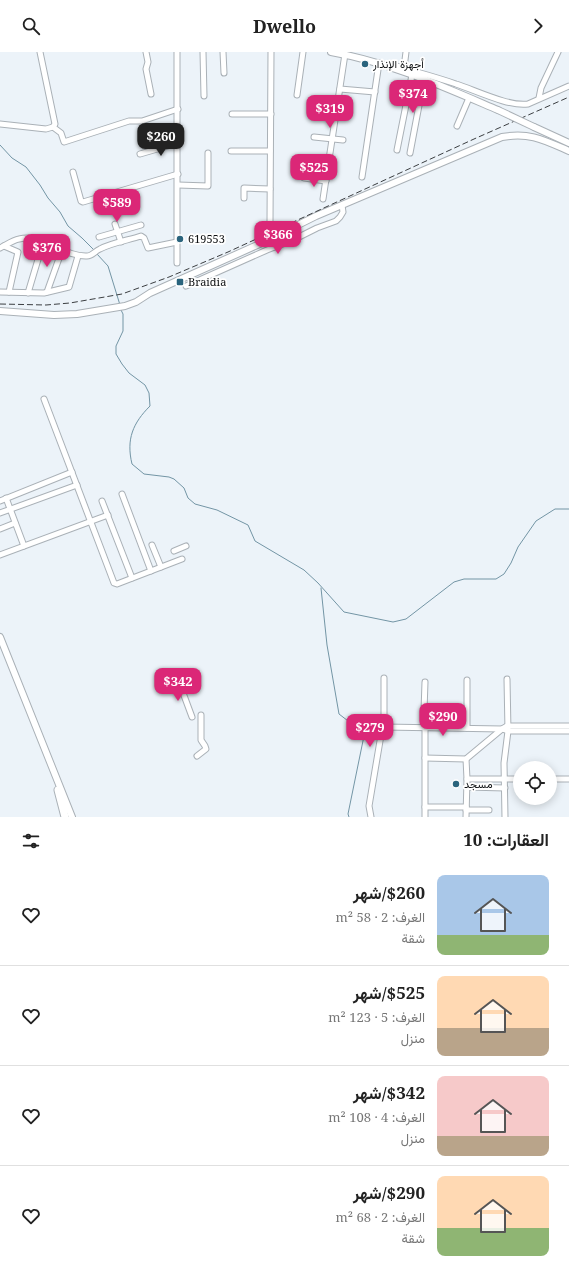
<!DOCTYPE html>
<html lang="ar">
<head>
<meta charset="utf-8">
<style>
  :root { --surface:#fff; --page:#f6f6f6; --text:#222; --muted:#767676; --line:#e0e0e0; --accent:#db2777 }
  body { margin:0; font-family:"Noto Serif",Vazirmatn,serif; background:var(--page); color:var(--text); direction:rtl; height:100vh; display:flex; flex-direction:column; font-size:15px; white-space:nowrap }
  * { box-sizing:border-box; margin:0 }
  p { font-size:13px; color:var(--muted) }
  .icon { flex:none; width:22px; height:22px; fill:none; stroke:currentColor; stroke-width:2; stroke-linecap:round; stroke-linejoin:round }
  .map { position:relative; height:765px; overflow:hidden; direction:ltr }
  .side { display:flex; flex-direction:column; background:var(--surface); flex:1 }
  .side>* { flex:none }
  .buttons { position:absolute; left:513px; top:709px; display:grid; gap:8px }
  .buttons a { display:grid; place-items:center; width:44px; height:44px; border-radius:50%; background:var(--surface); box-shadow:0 2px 10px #0003; font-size:20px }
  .price { position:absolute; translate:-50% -34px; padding:0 9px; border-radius:8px; background:var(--accent); color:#fff; font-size:13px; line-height:26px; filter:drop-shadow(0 1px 2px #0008) }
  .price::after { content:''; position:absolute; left:50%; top:24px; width:12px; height:9px; margin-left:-6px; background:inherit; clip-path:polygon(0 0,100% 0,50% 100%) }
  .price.current { background:#222; color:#fff }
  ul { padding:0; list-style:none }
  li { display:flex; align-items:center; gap:12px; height:100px; padding:0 20px }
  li+li { border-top:1px solid var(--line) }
  li span { display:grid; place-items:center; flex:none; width:112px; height:80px; border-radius:8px; color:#555 }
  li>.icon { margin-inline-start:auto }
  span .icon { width:48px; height:48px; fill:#fffc; stroke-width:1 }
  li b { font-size:17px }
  h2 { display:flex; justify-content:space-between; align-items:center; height:48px; padding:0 20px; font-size:17px }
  header { display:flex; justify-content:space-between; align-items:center; height:52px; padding:0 20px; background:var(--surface); font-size:18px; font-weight:700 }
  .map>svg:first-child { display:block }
</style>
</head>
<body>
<header><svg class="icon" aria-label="forward" viewBox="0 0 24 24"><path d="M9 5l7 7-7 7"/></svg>Dwello<svg class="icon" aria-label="search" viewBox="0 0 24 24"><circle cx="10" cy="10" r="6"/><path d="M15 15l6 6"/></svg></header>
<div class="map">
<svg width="569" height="765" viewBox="0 0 569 765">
  <rect width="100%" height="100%" fill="#ecf3f9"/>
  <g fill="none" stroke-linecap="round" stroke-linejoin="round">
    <g stroke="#7395a5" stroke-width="1">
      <path d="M0,93L12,106L26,115L40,133L48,146L60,160L68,174L82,186L94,198"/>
      <path d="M97,202L108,214L120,253"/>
      <path d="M121,258L123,262V279L116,294V302L122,312L129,321L145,333L149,341L150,354C133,371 126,387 132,412L144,422L169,425L174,427L184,436L188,446L195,452L217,458L248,473L255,489L304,518L318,531L344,560L393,570L406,567L454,530L464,527H496L504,522L511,511L518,495L536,469L555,457H569"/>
      <path d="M321,536L327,593L339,662L352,672L365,679L348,762L349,765"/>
    </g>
    <defs>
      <g id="minor">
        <path d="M146,0L148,10L146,17L151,42"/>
        <path d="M203,0L204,44"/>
        <path d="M223,0L224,21"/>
        <path d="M396,14C416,20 436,25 456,32C475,38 509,55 528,52L569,34"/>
        <path d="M404,16L406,0"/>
        <path d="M340,37L375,40"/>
        <path d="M297,43L303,0"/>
        <path d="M539,46L541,36L558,0"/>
        <path d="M232,62H271"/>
        <path d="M0,72L46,77L53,75L55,72L40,0"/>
        <path d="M457,74L469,46"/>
        <path d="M53,75L61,81L64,90L129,69H142L178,57"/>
        <path d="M314,85L343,88"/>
        <path d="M397,98L412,23"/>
        <path d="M231,99H270"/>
        <path d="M410,101L424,27"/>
        <path d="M140,102L178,91"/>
        <path d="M73,120L81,149L83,150L178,122"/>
        <path d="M362,125L379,11H380"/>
        <path d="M304,126L326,129"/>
        <path d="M178,133L208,134V101"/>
        <path d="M244,146V136L270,137"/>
        <path d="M323,147L345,2"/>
        <path d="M270,170L271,0"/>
        <path d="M115,172L121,190"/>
        <path d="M99,185L141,173"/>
        <path d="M27,189L42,194L28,241"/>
        <path d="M4,194L18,200L9,240"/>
        <path d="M0,196C6,193 13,188 19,187C44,181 63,205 87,204C92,204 95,199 100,197C111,191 129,188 141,184L144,186L148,196L177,190"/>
        <path d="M177,211V0"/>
        <path d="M186,234L267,198L293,188L317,176L336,169L340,165L343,160L342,153"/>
        <path d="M0,240L44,241L69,235L78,204"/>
        <path d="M47,240L62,198"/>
        <path d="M44,347L114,531L117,532L182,507"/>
        <path d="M122,442L151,519"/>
        <path d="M6,446L24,494"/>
        <path d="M0,449L72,420"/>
        <path d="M102,449L132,526"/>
        <path d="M0,461L77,433"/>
        <path d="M0,477L15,471"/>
        <path d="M152,493L161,515"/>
        <path d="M174,499L186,494"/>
        <path d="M0,503L108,463"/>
        <path d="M179,630L192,665"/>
        <path d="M425,630L424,659H466"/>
        <path d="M384,675L502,677L508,679H569"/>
        <path d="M467,676V628"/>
        <path d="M197,704L206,697L205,694L201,688V663"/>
        <path d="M425,706L466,707L502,677L507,674H569"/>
        <path d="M467,727H520"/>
        <path d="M550,727H569"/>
        <path d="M467,735L505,736"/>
        <path d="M425,755H466"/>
        <path d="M466,758H489"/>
        <path d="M371,765L369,754L381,683L384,675V626"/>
        <path d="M425,765V676"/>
        <path d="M466,765L467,727L466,707"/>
        <path d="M505,765L504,711L508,679L507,627"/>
      </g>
      <g id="major">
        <path d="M331,0C389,10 444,35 498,58"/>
        <path d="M534,75L569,91"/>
        <path d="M0,259L54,263L77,262L125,254L136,250L150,241L264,190L316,164L502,85C530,80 544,88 569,99"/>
        <path d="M0,585L72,765"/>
      </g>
      <path id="highway" d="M58,738L65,765"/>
    </defs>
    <use href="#minor" stroke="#aab1b7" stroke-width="7"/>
    <use href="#major" stroke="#aab1b7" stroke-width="8"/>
    <use href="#highway" stroke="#aab1b7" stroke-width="9"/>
    <use href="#minor" stroke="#fff" stroke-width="5"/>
    <use href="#major" stroke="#fff" stroke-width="6"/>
    <use href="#highway" stroke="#fff" stroke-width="7"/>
    <path stroke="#3b3e41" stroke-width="1" stroke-dasharray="6 3" stroke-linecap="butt" d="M0,252L46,253L70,251L122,242L169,225L228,200L474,87L569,45"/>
    <defs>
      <path id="major-bridge" d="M498,58L534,75"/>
    </defs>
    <use href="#major-bridge" stroke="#aab1b7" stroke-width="8" stroke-linecap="butt"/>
    <use href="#major-bridge" stroke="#fff" stroke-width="6"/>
  </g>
  <g fill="#2a647d" stroke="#fff" stroke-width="1.5">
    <circle cx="365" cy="12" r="4"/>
    <circle cx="180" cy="187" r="4"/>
    <rect x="176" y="226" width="8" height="8" rx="2"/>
    <circle cx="456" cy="732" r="4"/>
  </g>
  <g text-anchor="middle" stroke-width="3.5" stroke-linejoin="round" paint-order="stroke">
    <g font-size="11" fill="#101315" stroke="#fff" text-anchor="start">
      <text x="373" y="16">أجهزة الإنذار</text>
      <text x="188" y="191">619553</text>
      <text x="188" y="234">Braidia</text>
      <text x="464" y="736">مسجد</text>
    </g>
  </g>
</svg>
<div class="buttons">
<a><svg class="icon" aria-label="locate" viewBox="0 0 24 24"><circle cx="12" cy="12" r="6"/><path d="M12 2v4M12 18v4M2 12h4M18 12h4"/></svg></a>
</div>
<b class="price" style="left:413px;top:62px">$374</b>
<b class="price" style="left:330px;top:77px">$319</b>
<b class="price current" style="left:161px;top:105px">$260</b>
<b class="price" style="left:314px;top:136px">$525</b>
<b class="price" style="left:117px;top:171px">$589</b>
<b class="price" style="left:278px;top:203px">$366</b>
<b class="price" style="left:47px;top:216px">$376</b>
<b class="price" style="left:178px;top:650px">$342</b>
<b class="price" style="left:443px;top:685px">$290</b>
<b class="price" style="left:370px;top:696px">$279</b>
</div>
<section class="side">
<h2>العقارات: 10<svg class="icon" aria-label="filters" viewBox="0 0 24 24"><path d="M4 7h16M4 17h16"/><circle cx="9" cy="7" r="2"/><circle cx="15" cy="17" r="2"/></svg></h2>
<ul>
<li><span style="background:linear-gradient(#a9c7e8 75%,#8fb573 0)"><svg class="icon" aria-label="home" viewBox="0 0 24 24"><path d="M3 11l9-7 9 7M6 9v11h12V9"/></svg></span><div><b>$260/شهر</b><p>الغرف: 2 · 58 m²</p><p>شقة</p></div><svg class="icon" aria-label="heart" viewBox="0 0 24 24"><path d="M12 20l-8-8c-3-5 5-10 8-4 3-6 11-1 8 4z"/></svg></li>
<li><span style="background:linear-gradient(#ffd9b3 65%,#b9a48a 0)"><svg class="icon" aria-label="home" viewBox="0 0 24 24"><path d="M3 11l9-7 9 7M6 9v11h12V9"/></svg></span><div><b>$525/شهر</b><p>الغرف: 5 · 123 m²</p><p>منزل</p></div><svg class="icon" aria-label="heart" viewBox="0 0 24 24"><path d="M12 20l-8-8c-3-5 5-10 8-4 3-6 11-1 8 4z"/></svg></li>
<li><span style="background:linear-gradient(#f6c9c9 75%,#b9a48a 0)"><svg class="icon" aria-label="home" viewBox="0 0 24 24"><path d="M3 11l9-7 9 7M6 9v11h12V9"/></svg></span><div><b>$342/شهر</b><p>الغرف: 4 · 108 m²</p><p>منزل</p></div><svg class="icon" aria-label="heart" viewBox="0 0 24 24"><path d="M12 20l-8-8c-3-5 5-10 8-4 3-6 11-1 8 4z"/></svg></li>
<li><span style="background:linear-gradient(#ffd9b3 65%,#8fb573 0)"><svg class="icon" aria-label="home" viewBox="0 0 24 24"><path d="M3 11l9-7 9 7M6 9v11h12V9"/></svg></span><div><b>$290/شهر</b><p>الغرف: 2 · 68 m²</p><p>شقة</p></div><svg class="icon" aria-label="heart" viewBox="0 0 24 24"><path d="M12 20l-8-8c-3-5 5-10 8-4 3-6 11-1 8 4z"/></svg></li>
</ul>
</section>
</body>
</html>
